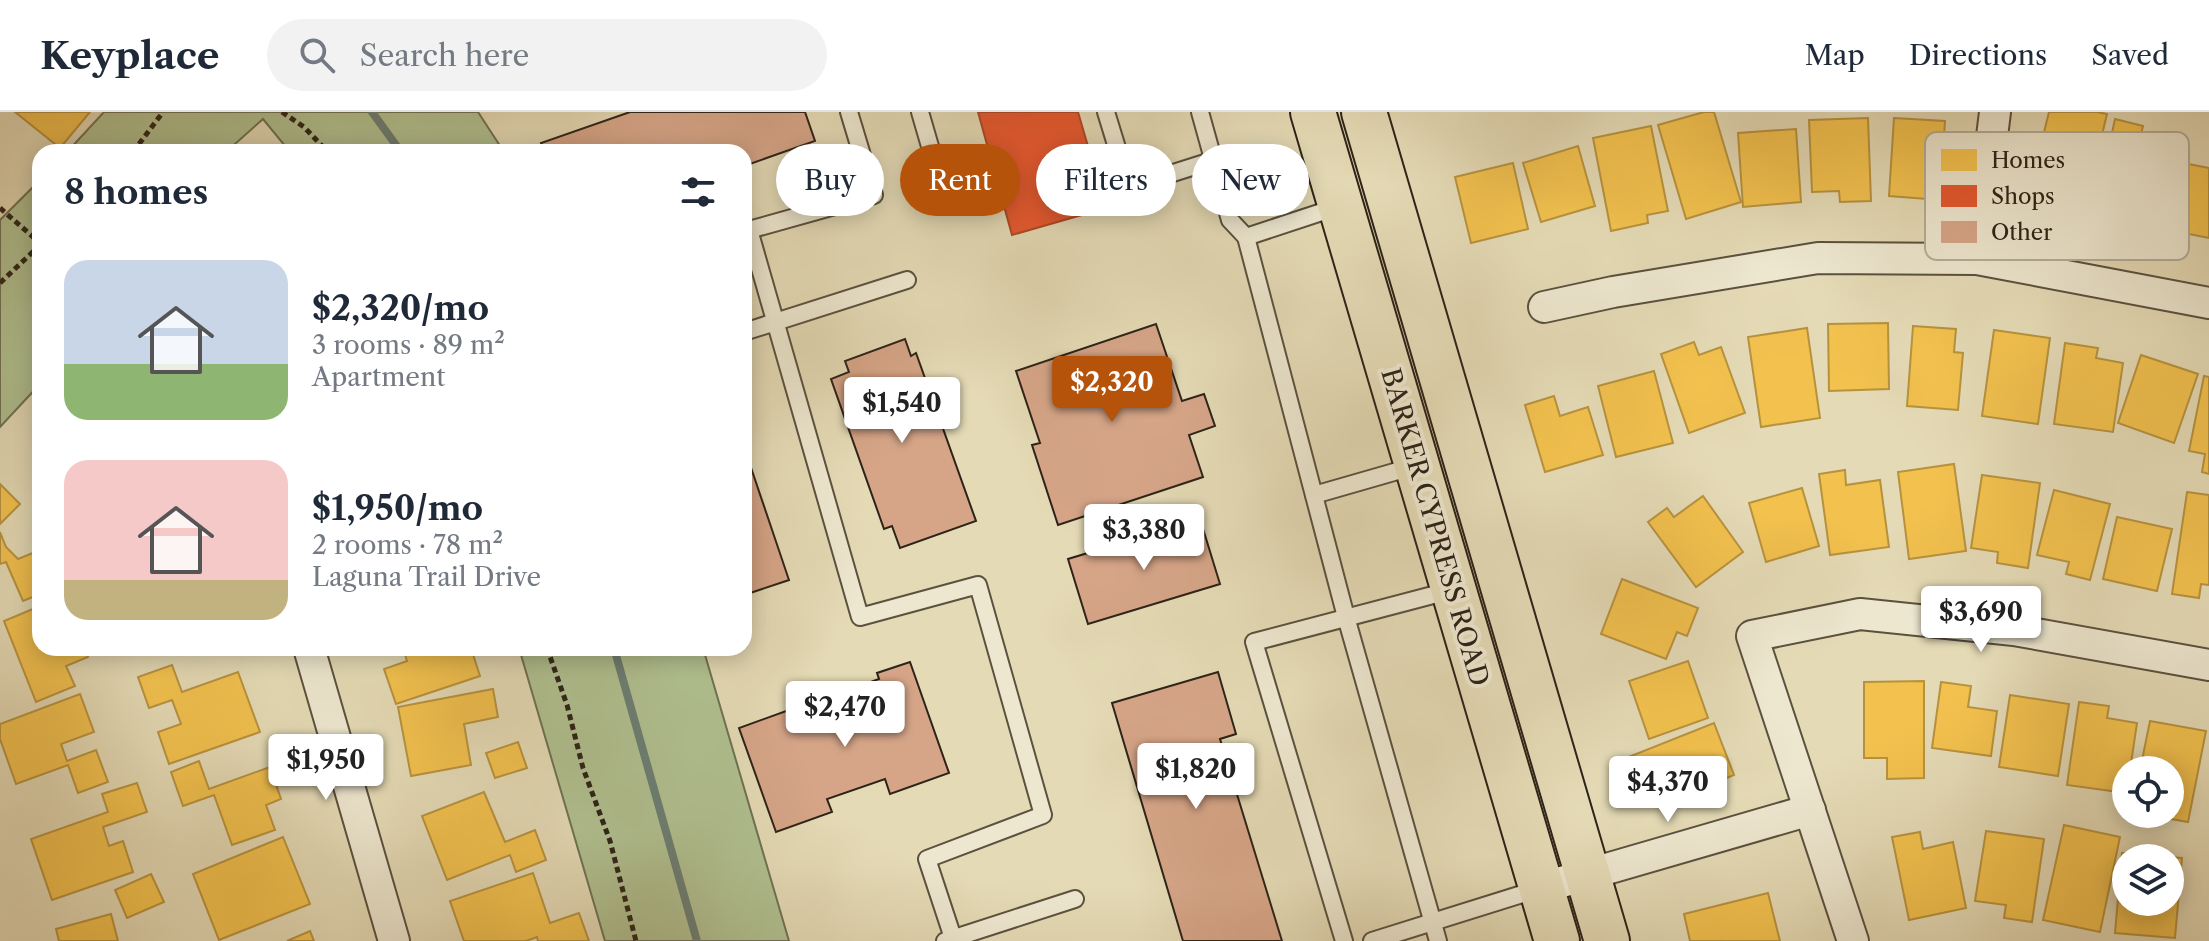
<!DOCTYPE html>
<html lang="en">
<head>
<meta charset="utf-8">
<style>
  :root { --surface:#fff; --page:#f2f2f3; --text:#1f2937; --muted:#747a83; --line:#e0e1e3; --accent:#b45309 }
  body { margin:0; font-family:"Libre Caslon Text",serif; background:var(--page); color:var(--text); height:100vh; display:flex; flex-direction:column; font-size:30px; white-space:nowrap }
  * { box-sizing:border-box; margin:0 }
  p { font-size:26px; color:var(--muted) }
  .icon { flex:none; width:44px; height:44px; fill:none; stroke:currentColor; stroke-width:2; stroke-linecap:round; stroke-linejoin:round }
  .map { position:relative; flex:1; overflow:hidden }
  .side { position:absolute; left:32px; top:32px; width:720px; height:512px; display:flex; flex-direction:column; background:var(--surface); border-radius:24px; box-shadow:0 4px 20px #0003 }
  .side>* { flex:none }
  .guide { position:absolute; left:776px; top:32px; width:760px; height:72px; display:flex; gap:16px }
  .controls { position:absolute; left:2112px; top:644px; display:grid; gap:16px }
  .controls a { display:grid; place-items:center; width:72px; height:72px; border-radius:50%; background:var(--surface); box-shadow:0 4px 20px #0003; font-size:40px }
  .price { position:absolute; translate:-50% -68px; padding:0 18px; border-radius:8px; background:#fff; color:#222; font-size:26px; line-height:52px; filter:drop-shadow(0 2px 4px #0008) }
  .price::after { content:''; position:absolute; left:50%; top:48px; width:24px; height:18px; margin-left:-12px; background:inherit; clip-path:polygon(0 0,100% 0,50% 100%) }
  .price.current { background:var(--accent); color:#fff }
  ul { padding:0; list-style:none }
  li { display:flex; align-items:center; gap:24px; height:200px; padding:0 32px }
  li span { display:grid; place-items:center; flex:none; width:224px; height:160px; border-radius:24px; color:#555 }
  li>.icon { margin-inline-start:auto }
  span .icon { width:96px; height:96px; fill:#fffc; stroke-width:1 }
  li b { font-size:34px }
  h2 { display:flex; justify-content:space-between; align-items:center; height:96px; padding:0 32px; font-size:34px }
  .chip { padding:0 28px; border-radius:36px; background:var(--surface); box-shadow:0 4px 20px #0003; font-size:28px; line-height:72px }
  .chip.current { background:var(--accent); color:#fff }
  header { display:flex; align-items:center; gap:48px; box-sizing:border-box; height:112px; padding:0 40px; background:var(--surface); border-bottom:2px solid var(--line) }
  header strong { font-size:38px }
  nav { display:flex; gap:44px; margin-inline-start:auto; font-size:28px }
  .search { width:560px; height:72px; background:var(--page); display:flex; align-items:center; gap:20px; box-sizing:border-box; padding:0 28px; border-radius:44px; color:var(--muted); font-size:30px }
  .map>svg:first-child { display:block }
</style>
</head>
<body>
<header>
<strong>Keyplace</strong>
<div class="search"><svg class="icon" aria-label="search" viewBox="0 0 24 24"><circle cx="10" cy="10" r="6"/><path d="M15 15l6 6"/></svg>Search here</div>
<nav><a>Map</a><a>Directions</a><a>Saved</a></nav>
</header>
<div class="map">
<svg width="2209" height="829" viewBox="0 0 2209 829">
  <rect width="100%" height="100%" fill="#e4dab5"/>
  <filter id="stains"><feTurbulence type="fractalNoise" baseFrequency=".0025" numOctaves="4"/><feColorMatrix values="0 0 0 0 .2 0 0 0 0 .09 0 0 0 0 .02 0 0 0 .5 -.17"/></filter>
  <radialGradient id="worn" r=".72"><stop offset=".6" stop-color="#630" stop-opacity="0"/><stop offset="1" stop-color="#630" stop-opacity=".3"/></radialGradient>
  <g fill="#b0c090" stroke="#6e7254" stroke-width="2">
    <path d="M104,0H478L504,40H290L263,7L226,40H67Z"/>
    <path d="M40,68V272L0,315V108Z"/>
    <path d="M519,536H703L789,829H605Z"/>
  </g>
  <g fill="#f2c14e" stroke="#b7923e" stroke-width="2" fill-rule="evenodd">
    <path d="M15,0H90L60,36Z"/>
    <path d="M1704,0H1714L1741,90L1686,107L1658,13Z"/>
    <path d="M2049,0H2097L2107,2L2083,102L2027,89Z"/>
    <path d="M1868,6L1871,89L1840,90L1839,79L1812,80L1809,8Z"/>
    <path d="M1894,6L1945,9L1940,88L1889,84Z"/>
    <path d="M2115,7L2143,14L2139,30L2169,36L2152,116L2094,104Z"/>
    <path d="M1651,14L1668,99L1647,103L1648,111L1611,119L1593,26Z"/>
    <path d="M1796,17L1801,90L1743,95L1738,21Z"/>
    <path d="M1578,34L1595,94L1541,110L1523,51Z"/>
    <path d="M2173,49L2209,56V126L2159,116Z"/>
    <path d="M1513,51L1528,117L1471,131L1455,65Z"/>
    <path d="M1888,211L1889,277L1829,279L1828,212Z"/>
    <path d="M1913,214L1956,217L1954,240L1963,241L1958,298L1907,294Z"/>
    <path d="M1807,216L1820,306L1761,315L1748,225Z"/>
    <path d="M1994,218L2050,226L2038,312L1982,304Z"/>
    <path d="M1694,230L1699,243L1721,235L1745,301L1689,321L1661,242Z"/>
    <path d="M2065,231L2098,236L2096,246L2123,251L2113,320L2054,312Z"/>
    <path d="M2141,243L2198,262L2174,331L2118,311Z"/>
    <path d="M1654,259L1673,331L1616,345L1598,274Z"/>
    <path d="M2204,264L2209,265V362L2202,360L2205,342L2189,339Z"/>
    <path d="M1554,284L1560,304L1588,295L1603,343L1545,360L1525,293Z"/>
    <path d="M1954,352L1966,439L1909,447L1898,360Z"/>
    <path d="M1845,358L1846,373L1880,368L1889,435L1830,443L1819,362Z"/>
    <path d="M1982,363L2040,371L2028,456L1997,451L1998,440L1971,436Z"/>
    <path d="M0,372L20,392L0,412Z"/>
    <path d="M1802,376L1819,434L1766,450L1749,391Z"/>
    <path d="M2054,378L2110,392L2090,468L2066,462L2069,450L2037,443Z"/>
    <path d="M2187,380L2209,383V473L2201,472L2199,486L2172,482Z"/>
    <path d="M1703,384L1743,440L1696,475L1648,410L1667,396L1674,405Z"/>
    <path d="M2117,405L2172,417L2157,479L2103,467Z"/>
    <path d="M0,420L6,435L18,447L35,440L40,452V482L23,489L6,450L0,452Z"/>
    <path d="M1622,467L1698,496L1687,524L1677,520L1666,547L1601,522Z"/>
    <path d="M40,494V536H84L88,545L66,554L75,574L36,590L4,509Z"/>
    <path d="M177,536H207L179,543Z"/>
    <path d="M403,536H471L480,564L396,592L384,557L407,549Z"/>
    <path d="M1688,549L1708,606L1649,627L1629,569Z"/>
    <path d="M172,553L182,580L238,560L260,620L169,652L158,620L181,612L172,588L149,596L138,565Z"/>
    <path d="M1924,569V666L1887,667V646H1864V570Z"/>
    <path d="M1941,570L1971,574L1968,595L1997,599L1991,644L1932,636Z"/>
    <path d="M493,577L498,605L464,612L471,653L411,664L398,595Z"/>
    <path d="M80,582L94,620L61,632L67,649L96,638L108,670L78,681L68,653L16,672L0,627V612Z"/>
    <path d="M2010,583L2069,592L2058,664L1999,655Z"/>
    <path d="M2079,590L2109,594L2107,606L2137,611L2130,658H2126V681L2067,673Z"/>
    <path d="M2150,609L2206,619L2188,710L2143,702H2170V658H2140Z"/>
    <path d="M1714,611L1734,663L1661,693L1652,671L1638,677L1626,646Z"/>
    <path d="M518,630L527,656L495,666L486,641Z"/>
    <path d="M199,649L209,677L270,655L281,687L266,693L275,718L232,733L214,683L183,694L171,660Z"/>
    <path d="M137,671L147,700L103,715L109,734L123,729L133,760L52,788L31,727L108,700L102,682Z"/>
    <path d="M484,680L505,730L535,718L546,748L516,760L510,743L447,768L422,704Z"/>
    <path d="M2064,713L2120,725L2100,820L2043,808Z"/>
    <path d="M1986,719L2044,727L2032,810L2004,806L2006,793L1975,789Z"/>
    <path d="M1920,720L1923,737L1953,730L1966,796L1909,808L1892,725Z"/>
    <path d="M283,725L310,792L219,828L193,762Z"/>
    <path d="M2122,741L2182,746L2175,826L2115,821ZM2126,746H2170V790H2126Z"/>
    <path d="M533,761L550,811L579,801L589,829H538L537,825L526,829H464L450,789Z"/>
    <path d="M151,762L164,790L127,806L115,778Z"/>
    <path d="M1768,781L1780,829H1690L1684,802Z"/>
    <path d="M111,802L118,829H59L56,817Z"/>
    <path d="M310,819L314,829H287Z"/>
  </g>
  <path fill="#e4572e" stroke="#ad4727" stroke-width="2" d="M978,0H1078L1106,96L1012,123Z"/>
  <g fill="none" stroke-linecap="round" stroke-linejoin="round">
    <g stroke="#6b7e73" stroke-width="8">
      <path d="M372,0L401,40"/>
      <path d="M614,536L697,829"/>
    </g>
  </g>
  <g fill="#d6a588" stroke="#2d2318" stroke-width="2">
    <path d="M630,0H805L815,29L744,54V40H528L543,35L541,31Z"/>
    <path d="M1156,212L1182,289L1204,282L1215,314L1189,323L1203,365L1058,413L1032,333L1040,331L1016,259Z"/>
    <path d="M905,227L911,244L916,241L976,409L900,436L892,414L884,417L831,267L849,260L845,249Z"/>
    <path d="M744,335L789,468L744,483Z"/>
    <path d="M1200,407L1220,472L1088,512L1068,447Z"/>
    <path d="M910,550L949,661L890,682L885,667L827,687L832,700L776,720L739,616L800,594L805,609L867,587L862,573L879,567L877,561Z"/>
    <path d="M1218,560L1236,622L1220,627L1282,829H1183L1112,591Z"/>
  </g>
  <g fill="none" stroke-linecap="round" stroke-linejoin="round">
    <defs>
      <g id="service">
        <path d="M849,0L874,83L749,118L860,505L978,473L1043,703L927,747L954,829"/>
        <path d="M920,0L936,55"/>
        <path d="M1106,0L1129,75L1214,48"/>
        <path d="M1200,0L1230,108L1246,125"/>
        <path d="M1337,95L1246,125L1346,505L1438,829"/>
        <path d="M744,220L907,168"/>
        <path d="M1314,383L1415,354"/>
        <path d="M945,829L1075,787"/>
        <path d="M1344,829L1254,530L1452,478"/>
        <path d="M1372,829L1538,777"/>
      </g>
      <g id="minor">
        <path d="M1977,147L1995,0"/>
        <path d="M1544,195L1613,180L1818,146L1977,147L2209,191"/>
        <path d="M309,536L394,829"/>
        <path d="M1541,776L1810,698"/>
        <path d="M1853,829L1752,524L1860,502L2014,518L2209,553"/>
      </g>
      <g id="primary">
        <path d="M1313,0L1557,829"/>
        <path d="M1364,0L1607,829"/>
      </g>
    </defs>
    <use href="#service" stroke="#5b513f" stroke-width="20"/>
    <use href="#minor" stroke="#5b513f" stroke-width="34"/>
    <use href="#primary" stroke="#2d2318" stroke-width="48"/>
    <g stroke="#2d2318" stroke-width="5" stroke-dasharray="6 4" stroke-linecap="butt">
      <path d="M282,0L304,15L328,40"/>
      <path d="M133,40L163,0"/>
      <path d="M0,96L40,131"/>
      <path d="M0,171L40,133"/>
      <path d="M547,536L567,593L583,656L610,729L636,829"/>
    </g>
    <use href="#service" stroke="#ede7cf" stroke-width="16"/>
    <use href="#minor" stroke="#ede7cf" stroke-width="30"/>
    <use href="#primary" stroke="#e4dab5" stroke-width="44"/>
  </g>
  <g text-anchor="middle" stroke-width="8" stroke-linejoin="round" paint-order="stroke">
    <g font-size="26" fill="#2d2318" stroke="#ede7cf">
      <text transform="translate(1435 415) rotate(74)" y="9">BARKER CYPRESS ROAD</text>
    </g>
  </g>
  <rect x="1925" y="20" width="264" height="128" rx="12" fill="#ede7cf" stroke="#b3ac98" stroke-width="2"/>
  <rect x="1941" y="37" width="36" height="22" fill="#f2c14e"/>
  <rect x="1941" y="73" width="36" height="22" fill="#e4572e"/>
  <rect x="1941" y="109" width="36" height="22" fill="#d6a588"/>
  <g font-size="22" fill="#2d2318">
    <text x="1991" y="56">Homes</text>
    <text x="1991" y="92">Shops</text>
    <text x="1991" y="128">Other</text>
  </g>
  <rect width="100%" height="100%" filter="url(#stains)"/>
  <rect width="100%" height="100%" fill="url(#worn)"/>
</svg>
<div class="controls">
<a><svg class="icon" aria-label="locate" viewBox="0 0 24 24"><circle cx="12" cy="12" r="6"/><path d="M12 2v4M12 18v4M2 12h4M18 12h4"/></svg></a>
<a><svg class="icon" aria-label="layers" viewBox="0 0 24 24"><path d="M12 4l9 5-9 5-9-5zM3 14l9 5 9-5"/></svg></a>
</div>
<b class="price current" style="left:1112px;top:312px">$2,320</b>
<b class="price" style="left:902px;top:333px">$1,540</b>
<b class="price" style="left:1144px;top:460px">$3,380</b>
<b class="price" style="left:1981px;top:542px">$3,690</b>
<b class="price" style="left:845px;top:637px">$2,470</b>
<b class="price" style="left:326px;top:690px">$1,950</b>
<b class="price" style="left:1196px;top:699px">$1,820</b>
<b class="price" style="left:1668px;top:712px">$4,370</b>
<div class="guide">
<a class="chip">Buy</a>
<a class="chip current">Rent</a>
<a class="chip">Filters</a>
<a class="chip">New</a>
</div>
<section class="side">
<h2>8 homes<svg class="icon" aria-label="filters" viewBox="0 0 24 24"><path d="M4 7h16M4 17h16"/><circle cx="9" cy="7" r="2"/><circle cx="15" cy="17" r="2"/></svg></h2>
<ul>
<li><span style="background:linear-gradient(#c9d6e8 65%,#8fb573 0)"><svg class="icon" aria-label="home" viewBox="0 0 24 24"><path d="M3 11l9-7 9 7M6 9v11h12V9"/></svg></span><div><b>$2,320/mo</b><p>3 rooms · 89 m²</p><p>Apartment</p></div></li>
<li><span style="background:linear-gradient(#f6c9c9 75%,#c2b280 0)"><svg class="icon" aria-label="home" viewBox="0 0 24 24"><path d="M3 11l9-7 9 7M6 9v11h12V9"/></svg></span><div><b>$1,950/mo</b><p>2 rooms · 78 m²</p><p>Laguna Trail Drive</p></div></li>
</ul>
</section>
</div>
</body>
</html>
